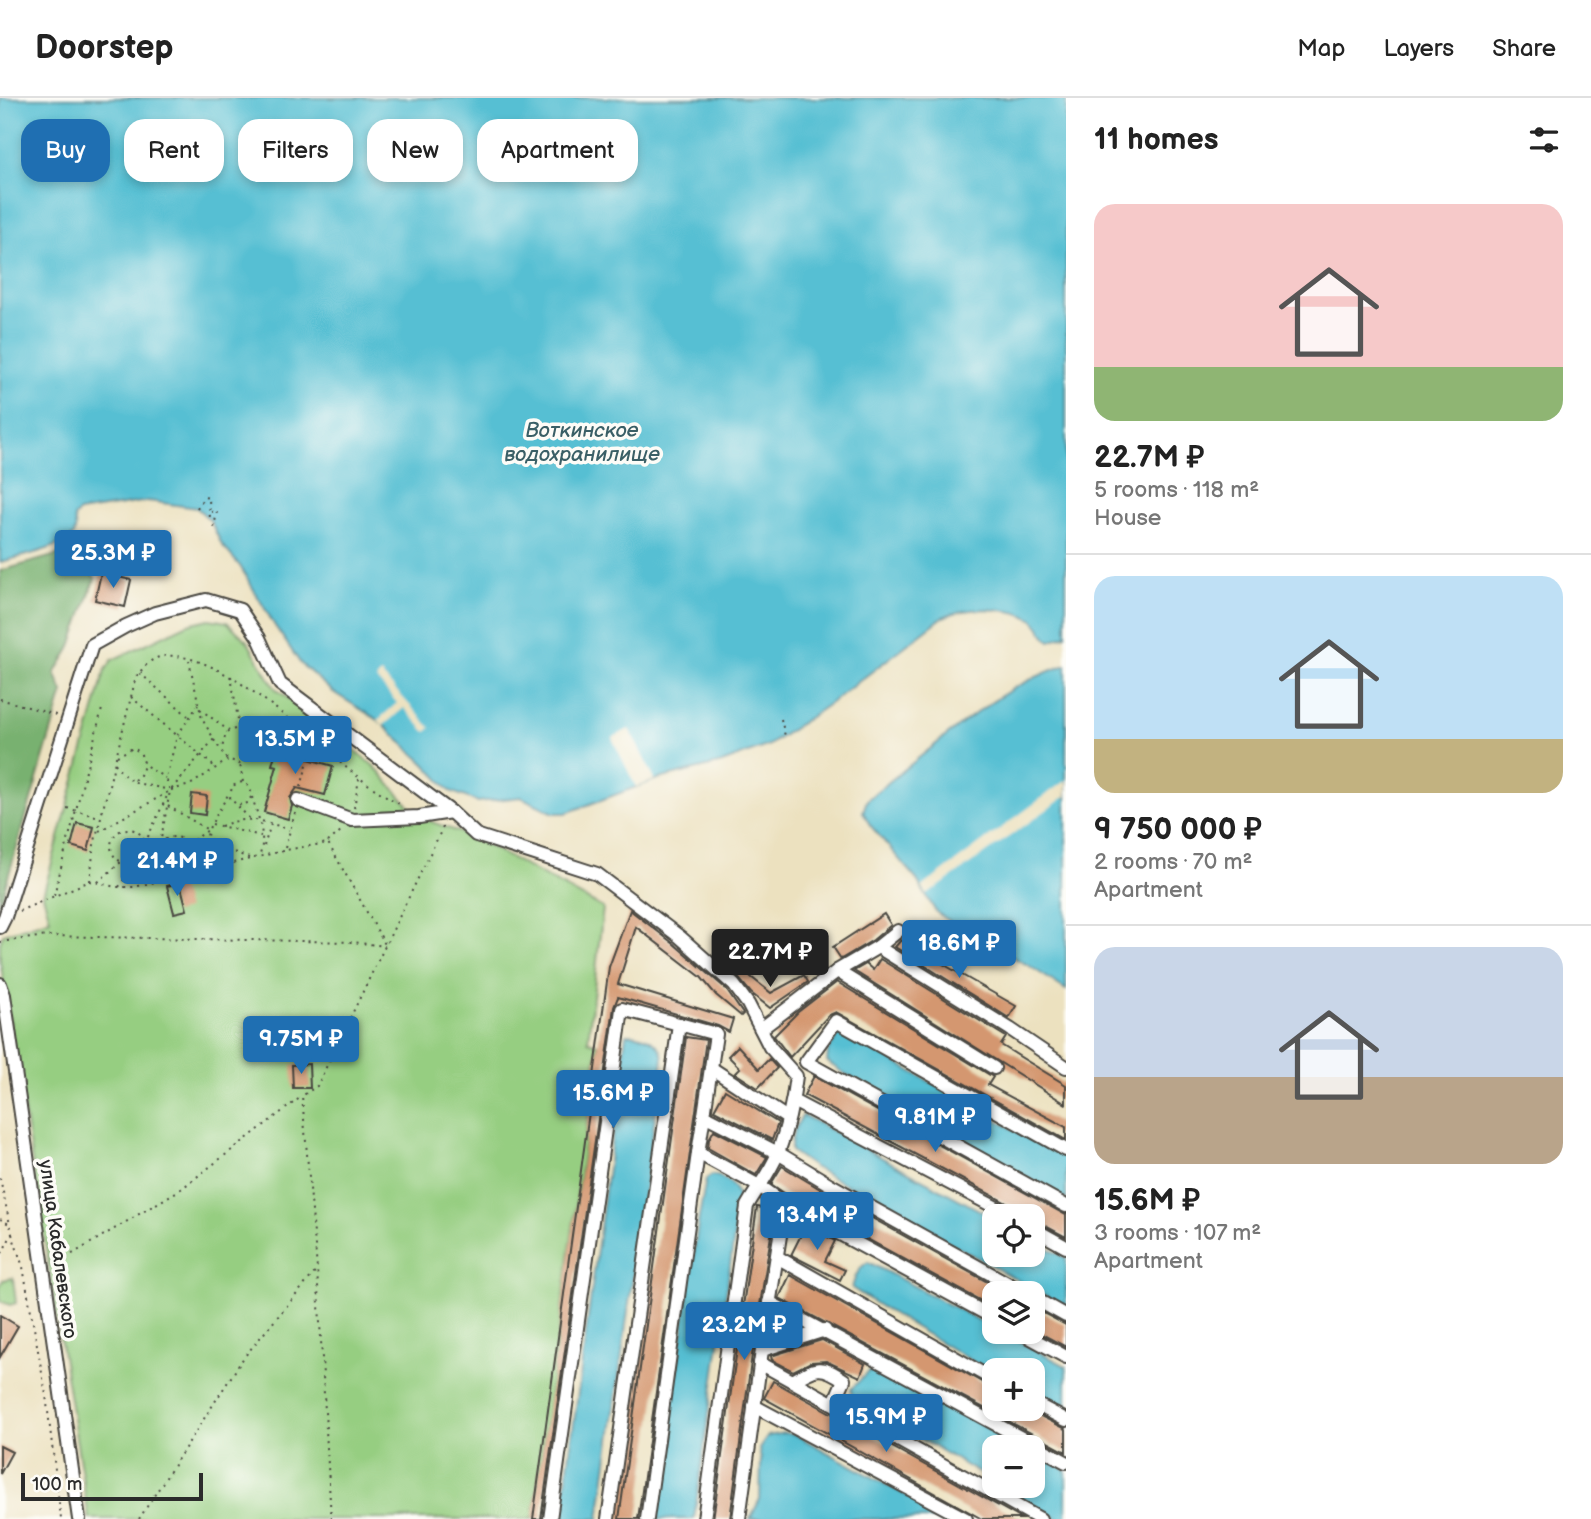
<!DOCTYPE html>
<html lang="en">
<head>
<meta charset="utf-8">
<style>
  :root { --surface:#fff; --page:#f6f6f6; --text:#222; --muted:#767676; --line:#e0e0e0; --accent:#1f6fb2 }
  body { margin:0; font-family:"Balsamiq Sans",sans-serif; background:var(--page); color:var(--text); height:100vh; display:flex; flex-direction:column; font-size:26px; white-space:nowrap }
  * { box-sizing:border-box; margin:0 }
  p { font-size:23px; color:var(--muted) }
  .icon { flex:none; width:38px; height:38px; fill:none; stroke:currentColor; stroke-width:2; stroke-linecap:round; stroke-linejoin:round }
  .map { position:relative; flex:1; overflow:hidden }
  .drawer { display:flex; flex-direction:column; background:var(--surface); width:525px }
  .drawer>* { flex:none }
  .hud { position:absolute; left:21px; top:21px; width:665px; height:63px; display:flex; gap:14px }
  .controls { position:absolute; left:982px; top:1106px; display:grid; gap:14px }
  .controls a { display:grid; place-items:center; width:63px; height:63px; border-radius:14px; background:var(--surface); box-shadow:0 4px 10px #0003; font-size:35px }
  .scale { position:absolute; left:21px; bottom:18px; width:182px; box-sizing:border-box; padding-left:7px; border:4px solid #2b2b2b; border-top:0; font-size:19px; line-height:24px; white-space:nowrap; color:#2b2b2b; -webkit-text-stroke:5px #fdfcf7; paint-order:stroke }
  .price { position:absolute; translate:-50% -60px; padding:0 16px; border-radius:7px; background:var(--accent); color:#fff; font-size:23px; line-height:46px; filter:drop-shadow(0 2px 4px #0008) }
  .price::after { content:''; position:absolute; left:50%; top:42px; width:21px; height:16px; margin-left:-10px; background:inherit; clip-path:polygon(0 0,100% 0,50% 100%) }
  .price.selected { background:#222; color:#fff }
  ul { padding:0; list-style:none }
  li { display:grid; align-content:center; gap:14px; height:371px; padding:0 28px }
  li+li { border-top:2px solid var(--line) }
  li span { display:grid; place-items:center; height:217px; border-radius:21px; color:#555 }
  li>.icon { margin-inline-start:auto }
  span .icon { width:126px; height:126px; fill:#fffc; stroke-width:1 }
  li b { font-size:30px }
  h2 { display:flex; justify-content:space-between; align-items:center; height:84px; padding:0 28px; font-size:30px }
  .tag { padding:0 24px; border-radius:21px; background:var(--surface); box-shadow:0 4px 10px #0003; font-size:24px; line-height:63px }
  .tag.selected { background:var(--accent); color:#fff }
  header { display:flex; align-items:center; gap:42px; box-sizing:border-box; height:98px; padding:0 35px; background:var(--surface); border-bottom:2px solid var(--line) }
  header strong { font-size:33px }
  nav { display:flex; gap:38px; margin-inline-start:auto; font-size:24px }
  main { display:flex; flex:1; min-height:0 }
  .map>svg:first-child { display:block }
</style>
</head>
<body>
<header>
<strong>Doorstep</strong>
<nav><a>Map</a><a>Layers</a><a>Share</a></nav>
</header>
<main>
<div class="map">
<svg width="1066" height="1421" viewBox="0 0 1066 1421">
  <rect width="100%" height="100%" fill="#fdfcf7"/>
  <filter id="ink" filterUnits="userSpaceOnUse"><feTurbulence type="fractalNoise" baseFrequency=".0143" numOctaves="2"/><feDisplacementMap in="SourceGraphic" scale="14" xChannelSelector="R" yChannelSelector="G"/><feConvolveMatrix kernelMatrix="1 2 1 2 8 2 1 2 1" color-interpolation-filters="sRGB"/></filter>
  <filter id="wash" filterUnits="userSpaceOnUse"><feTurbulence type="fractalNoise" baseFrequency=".00686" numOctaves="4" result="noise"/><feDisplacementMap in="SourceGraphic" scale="28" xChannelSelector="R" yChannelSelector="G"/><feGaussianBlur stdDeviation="1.57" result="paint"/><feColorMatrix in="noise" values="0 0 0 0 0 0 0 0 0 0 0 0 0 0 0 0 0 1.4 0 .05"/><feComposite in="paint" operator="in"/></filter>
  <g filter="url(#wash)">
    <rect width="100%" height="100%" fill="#ece1bf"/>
    <g fill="#96ce81" stroke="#607c56" stroke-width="2">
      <path d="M209,521L227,524L247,543L275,590L374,668L419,719L474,740L603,810L588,943L598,946L533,1421H89L0,862V845L3,836L50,821L43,797L105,573L112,562L188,526Z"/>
      <path d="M13,1180L16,1205L10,1207L0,1203V1188L3,1182Z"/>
    </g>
    <path fill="#78b16f" stroke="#526e4d" stroke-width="2" d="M60,456L83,464L95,480L70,551L55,575L63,594L0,806V473Z"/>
    <g fill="#56bfd3" stroke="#40757f" stroke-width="2">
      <path d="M0,0H1066V537L1050,543C1042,537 1040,526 1032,521C1011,508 965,509 943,519L836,601L769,647L722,665L655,682L566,715H554L521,699L478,704L450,693L425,666L378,622L333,594L301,566L275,528L240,468L222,447L210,422L197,410L148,403L79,414L74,419C75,424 77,432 74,436C67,449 15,460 0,464Z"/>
      <path d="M1066,567V892L1028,867L966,834L936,814L917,782L870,727L863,714L867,702L876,694C937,648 992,591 1066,567Z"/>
      <path d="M626,936C643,936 662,943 663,961L599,1421H561Z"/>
      <path d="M839,937L849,938L1066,1061V1102L873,994L827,964L828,953Z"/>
      <path d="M803,1017L994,1120V1157H1032L1033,1142L1066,1160V1209L812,1068L791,1053C790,1039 795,1028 803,1017Z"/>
      <path d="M712,1077C729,1080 736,1087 739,1104L694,1421H656L699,1119L706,1081Z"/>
      <path d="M868,1164L994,1230V1234H1002L1066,1268V1315L1033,1296L1032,1272H994V1276L881,1209L852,1190C855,1179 858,1170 868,1164Z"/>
      <path d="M876,1271L922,1293L1025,1349H994V1384L852,1300L851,1291L868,1274Z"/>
      <path d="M784,1335L796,1337L949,1421H750L760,1401L761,1362L759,1351L768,1338Z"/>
      <path d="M1033,1353L1066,1372V1421H1059L1000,1388H1032Z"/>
    </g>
    <g fill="#ece1bf">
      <path d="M381,576L431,630L426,634L404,610L383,628L378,622L397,605L376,581Z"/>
      <path d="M629,631L655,682L636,689L612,640Z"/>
      <path d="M1066,682V698L927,797L922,789Z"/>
    </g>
    <g id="blocks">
      <g fill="#d49770">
        <path d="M101,475L131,482L125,509L95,502Z"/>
        <path d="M280,638L309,647L305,660L333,668L325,697L297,690L290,700L292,708L288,721L264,714L277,668L272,667Z"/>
        <path d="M192,696L207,698L205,717L190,715Z"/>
        <path d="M77,725L94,729L88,753L71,748Z"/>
        <path d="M180,785L187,812L174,815L167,788Z"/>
        <path d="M630,812L674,846L725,890L743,916L741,918L716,897L701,879L636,829L618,886L733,921L729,934L718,928L618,899L614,909L541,1421H533L609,869Z"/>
        <path d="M884,816L891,827L873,842L841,861L833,849Z"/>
        <path d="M901,842L1016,908L1009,920L895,849Z"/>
        <path d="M880,861L1006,939L1001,947L1066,987V1006L854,873L866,866L873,872Z"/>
        <path d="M741,871L771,895L804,877L808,884L770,910L751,895L736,877Z"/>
        <path d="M837,884L993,979L988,987L1066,1029V1042L836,914L829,917L790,959L774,938L798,914Z"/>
        <path d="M686,939L706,942L638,1421H619Z"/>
        <path d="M738,948L759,971L769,961L777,970L758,990L735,975L740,970L728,958Z"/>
        <path d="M309,966L310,990H293L292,967Z"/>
        <path d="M814,978L1066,1117V1139L1032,1121V1118H1022L1016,1110L804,997Z"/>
        <path d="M725,992L778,1025L772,1042L714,1012Z"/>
        <path d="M714,1032L767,1059L756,1077L708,1050L709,1041Z"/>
        <path d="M782,1068L825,1094L1007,1195H994V1210L790,1099L771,1086Z"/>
        <path d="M757,1109L775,1112L751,1264L730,1421H713Z"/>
        <path d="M806,1127L835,1143L825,1163L845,1172L840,1182L791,1157Z"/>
        <path d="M790,1177L994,1291V1311H1027L1066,1331V1354L779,1200Z"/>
        <path d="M1032,1209L1066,1227V1249L1032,1231Z"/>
        <path d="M0,1217L18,1228L0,1259Z"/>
        <path d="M776,1218H777L800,1231L773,1239Z"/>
        <path d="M822,1242L865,1266L860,1279L826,1263L811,1264L793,1273L772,1262L771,1258Z"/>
        <path d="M773,1283L1022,1421H982L764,1300Z"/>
        <path d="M0,1348L12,1354L0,1376Z"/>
      </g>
    </g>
  </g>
  <g filter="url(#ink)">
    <use href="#blocks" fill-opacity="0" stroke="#484641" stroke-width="2"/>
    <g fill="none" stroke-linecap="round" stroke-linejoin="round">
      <defs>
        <g id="minor">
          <path d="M298,702L352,722L419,719L451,714"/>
          <path d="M0,829L5,819L92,547L126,528L155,515L206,502L240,512L259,540L280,586L451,714L476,737L597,776L680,839L734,887L748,906L770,949L796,978C793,1004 787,1031 778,1055C770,1075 757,1090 747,1108L704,1421"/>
          <path d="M878,849L1010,931L1066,969"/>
          <path d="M837,873L994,970"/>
          <path d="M0,886L4,897L79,1421"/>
          <path d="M761,931L837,873L878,849L898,833"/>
          <path d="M711,970L787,1020"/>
          <path d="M793,1003L1012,1118"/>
          <path d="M1066,1052L836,923L806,964L1066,1108"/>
          <path d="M785,1106L761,1089L698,1055L704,1017L778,1055L829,1086L1025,1195"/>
          <path d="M1032,1130L1066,1149"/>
          <path d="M777,1159L994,1282"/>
          <path d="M1032,1199L1066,1218"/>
          <path d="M769,1204L1066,1364"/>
          <path d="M1020,1234L1066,1259"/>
          <path d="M762,1252L825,1232"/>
          <path d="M760,1265L1040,1421"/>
          <path d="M793,1283C816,1269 821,1266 844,1282L834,1305"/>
          <path d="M1032,1304L1066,1322"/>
          <path d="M754,1308L966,1421"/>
          <path d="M550,1421L622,911L679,926"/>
          <path d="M608,1421L679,926L716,936L704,1017"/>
          <path d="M647,1421L698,1055"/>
          <path d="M739,1421L762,1252L785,1106L994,1220"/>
        </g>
      </defs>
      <use href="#minor" stroke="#484641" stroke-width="16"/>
      <g stroke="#484641" stroke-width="2" stroke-dasharray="2 5" stroke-linecap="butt">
        <path d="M197,410L204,399L209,400L210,422"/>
        <path d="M211,414L217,413L214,430"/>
        <path d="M140,575L188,618"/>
        <path d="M231,578L239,628"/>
        <path d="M131,599L215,669"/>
        <path d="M0,601L56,617"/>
        <path d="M200,611L229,633"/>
        <path d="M781,621L785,638"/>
        <path d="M214,642L226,660L240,666L254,659L258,645L253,635L239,629L226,635L222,650"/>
        <path d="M117,658L133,650L140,654L145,667L165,680"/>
        <path d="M115,665C128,689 144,685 169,692"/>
        <path d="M134,682L140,677L144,668"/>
        <path d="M242,684L232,688L230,700L250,721"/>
        <path d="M301,689L313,644"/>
        <path d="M171,692L190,687L228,662"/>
        <path d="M252,699C258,718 267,740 259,759"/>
        <path d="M239,707L248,705L252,697L249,688L243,684L240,666"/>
        <path d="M168,708L208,732L229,695"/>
        <path d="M67,710L99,719"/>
        <path d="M354,710L359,681"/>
        <path d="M212,726L261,738"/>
        <path d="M221,728C248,717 263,722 289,732"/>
        <circle cx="128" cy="748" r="17"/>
        <path d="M99,733L170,693L214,641L202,621L189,563"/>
        <circle cx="174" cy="756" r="17"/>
        <path d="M328,744L342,732"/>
        <path d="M160,746L170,693L166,680L177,638L198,607"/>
        <path d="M188,746L208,732L207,738L215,747L249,760"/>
        <path d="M159,748L145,745L168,696"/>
        <path d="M264,748L271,726"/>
        <path d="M285,750L295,715"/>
        <path d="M141,759H156"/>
        <path d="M90,783L94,747L136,579C144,569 151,559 165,558C224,553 311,643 357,678C371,689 386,698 401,707"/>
        <path d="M98,784L121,764"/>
        <path d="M119,789L135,764"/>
        <path d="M54,797L102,611"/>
        <path d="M19,813L90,783L116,789H134L291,751L328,745L386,848"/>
        <path d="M0,844L47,838L352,844L385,848"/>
        <path d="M0,1080L12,1136L0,1159"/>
        <path d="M0,1121L9,1126"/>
        <path d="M12,1136L23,1169L46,1297L61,1421"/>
        <path d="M54,1167L181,1091L301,999"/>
        <path d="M139,1421L244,1259L317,1172"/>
        <path d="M331,1421L317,1171L302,998L317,988L443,729"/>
      </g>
      <use href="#minor" stroke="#fff" stroke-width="12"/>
    </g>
  </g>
  <g text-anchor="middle" stroke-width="7" stroke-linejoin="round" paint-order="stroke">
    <g font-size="19" fill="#2b2b2b" stroke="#fdfcf7">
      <text transform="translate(59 1151) rotate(82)" y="7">улица Кабалевского</text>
    </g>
    <g font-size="21" font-style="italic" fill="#3a5f66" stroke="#fdfcf7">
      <text x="582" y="339">Воткинское<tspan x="582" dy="24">водохранилище</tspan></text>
    </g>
  </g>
</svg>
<div class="controls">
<a><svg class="icon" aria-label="locate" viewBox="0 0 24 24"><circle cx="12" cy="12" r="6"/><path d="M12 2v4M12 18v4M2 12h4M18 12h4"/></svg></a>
<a><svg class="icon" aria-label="layers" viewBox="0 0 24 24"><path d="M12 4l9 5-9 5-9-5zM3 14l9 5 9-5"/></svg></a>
<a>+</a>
<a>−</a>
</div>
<div class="scale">100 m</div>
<b class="price" style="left:113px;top:492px">25.3M ₽</b>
<b class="price" style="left:295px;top:678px">13.5M ₽</b>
<b class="price" style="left:177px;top:800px">21.4M ₽</b>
<b class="price" style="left:959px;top:882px">18.6M ₽</b>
<b class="price selected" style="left:770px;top:891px">22.7M ₽</b>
<b class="price" style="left:301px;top:978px">9.75M ₽</b>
<b class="price" style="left:613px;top:1032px">15.6M ₽</b>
<b class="price" style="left:935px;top:1056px">9.81M ₽</b>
<b class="price" style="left:817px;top:1154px">13.4M ₽</b>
<b class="price" style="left:744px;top:1264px">23.2M ₽</b>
<b class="price" style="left:886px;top:1356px">15.9M ₽</b>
<div class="hud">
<a class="tag selected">Buy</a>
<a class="tag">Rent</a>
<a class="tag">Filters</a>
<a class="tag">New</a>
<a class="tag">Apartment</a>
</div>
</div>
<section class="drawer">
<h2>11 homes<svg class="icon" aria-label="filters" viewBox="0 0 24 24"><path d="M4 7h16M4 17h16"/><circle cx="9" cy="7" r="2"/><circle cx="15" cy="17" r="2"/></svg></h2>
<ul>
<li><span style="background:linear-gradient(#f6c9c9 75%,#8fb573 0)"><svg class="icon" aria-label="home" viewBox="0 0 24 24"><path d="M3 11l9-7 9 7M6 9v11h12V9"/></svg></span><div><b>22.7M ₽</b><p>5 rooms · 118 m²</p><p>House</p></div></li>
<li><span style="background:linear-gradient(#bfe0f5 75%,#c2b280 0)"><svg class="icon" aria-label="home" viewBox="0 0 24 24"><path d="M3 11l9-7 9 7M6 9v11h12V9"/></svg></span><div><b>9 750 000 ₽</b><p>2 rooms · 70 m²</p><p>Apartment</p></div></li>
<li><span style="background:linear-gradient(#c9d6e8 60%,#b9a48a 0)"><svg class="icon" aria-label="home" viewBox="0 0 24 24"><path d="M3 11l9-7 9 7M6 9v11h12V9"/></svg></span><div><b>15.6M ₽</b><p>3 rooms · 107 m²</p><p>Apartment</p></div></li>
</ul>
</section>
</main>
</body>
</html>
